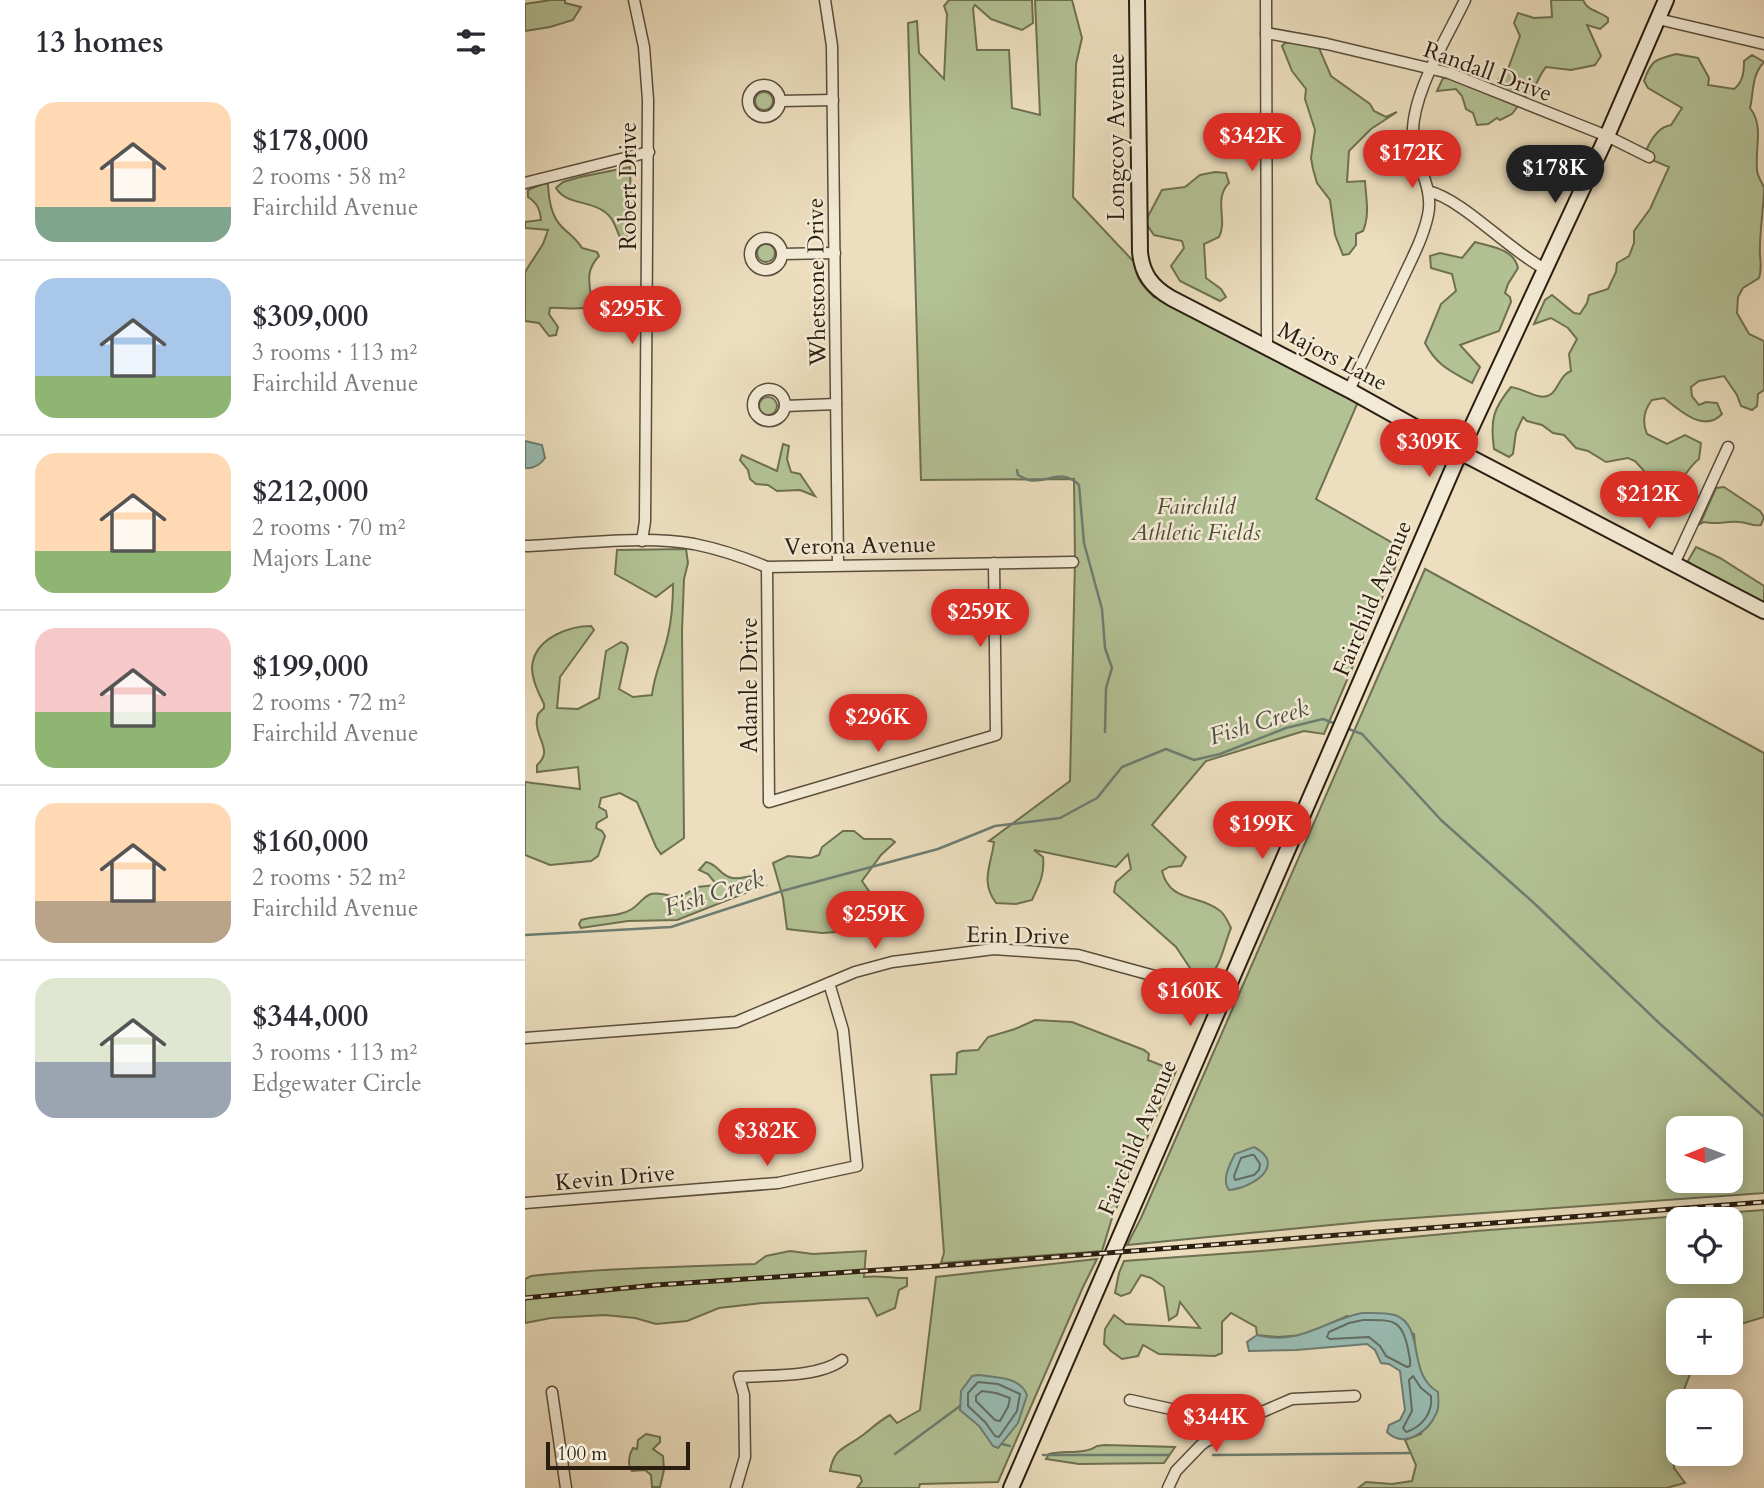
<!DOCTYPE html>
<html lang="en">
<head>
<meta charset="utf-8">
<style>
  :root { --surface:#fff; --page:#f2f2f3; --text:#2b2b33; --muted:#7c7c81; --line:#e1e1e2; --accent:#d93025 }
  body { margin:0; font-family:Cardo,serif; background:var(--page); color:var(--text); height:100vh; display:flex; flex-direction:column; font-size:26px; white-space:nowrap }
  * { box-sizing:border-box; margin:0 }
  p { font-size:23px; color:var(--muted) }
  .icon { flex:none; width:38px; height:38px; fill:none; stroke:currentColor; stroke-width:2; stroke-linecap:round; stroke-linejoin:round }
  .map { position:relative; flex:1; overflow:hidden }
  .panel { display:flex; flex-direction:column; background:var(--surface); width:525px }
  .panel>* { flex:none }
  .needle { width:46px; rotate:269deg }
  .tools { position:absolute; left:1141px; top:1116px; display:grid; gap:14px }
  .tools a { display:grid; place-items:center; width:77px; height:77px; border-radius:14px; background:var(--surface); box-shadow:0 4px 18px #0003; font-size:35px }
  .scale { position:absolute; left:21px; bottom:18px; width:144px; box-sizing:border-box; padding-left:7px; border:4px solid #2a1e10; border-top:0; font-size:19px; line-height:24px; white-space:nowrap; color:#2a1e10; -webkit-text-stroke:5px #f3ead5; paint-order:stroke }
  .price { position:absolute; translate:-50% -60px; padding:0 16px; border-radius:24px; background:var(--accent); color:#fff; font-size:23px; line-height:46px; filter:drop-shadow(0 2px 4px #0008) }
  .price::after { content:''; position:absolute; left:50%; top:42px; width:21px; height:16px; margin-left:-10px; background:inherit; clip-path:polygon(0 0,100% 0,50% 100%) }
  .price.selected { background:#222; color:#fff }
  ul { padding:0; list-style:none }
  li { display:flex; align-items:center; gap:21px; height:175px; padding:0 35px }
  li+li { border-top:2px solid var(--line) }
  li span { display:grid; place-items:center; flex:none; width:196px; height:140px; border-radius:21px; color:#555 }
  li>.icon { margin-inline-start:auto }
  span .icon { width:84px; height:84px; fill:#fffc; stroke-width:1 }
  li b { font-size:30px }
  h2 { display:flex; justify-content:space-between; align-items:center; height:84px; padding:0 35px; font-size:30px }
  main { display:flex; flex:1; min-height:0 }
  .map>svg:first-child { display:block }
</style>
</head>
<body>
<main>
<section class="panel">
<h2>13 homes<svg class="icon" aria-label="filters" viewBox="0 0 24 24"><path d="M4 7h16M4 17h16"/><circle cx="9" cy="7" r="2"/><circle cx="15" cy="17" r="2"/></svg></h2>
<ul>
<li><span style="background:linear-gradient(#ffd9b3 75%,#7fa58c 0)"><svg class="icon" aria-label="home" viewBox="0 0 24 24"><path d="M3 11l9-7 9 7M6 9v11h12V9"/></svg></span><div><b>$178,000</b><p>2 rooms · 58 m²</p><p>Fairchild Avenue</p></div></li>
<li><span style="background:linear-gradient(#a9c7e8 70%,#8fb573 0)"><svg class="icon" aria-label="home" viewBox="0 0 24 24"><path d="M3 11l9-7 9 7M6 9v11h12V9"/></svg></span><div><b>$309,000</b><p>3 rooms · 113 m²</p><p>Fairchild Avenue</p></div></li>
<li><span style="background:linear-gradient(#ffd9b3 70%,#8fb573 0)"><svg class="icon" aria-label="home" viewBox="0 0 24 24"><path d="M3 11l9-7 9 7M6 9v11h12V9"/></svg></span><div><b>$212,000</b><p>2 rooms · 70 m²</p><p>Majors Lane</p></div></li>
<li><span style="background:linear-gradient(#f6c9c9 60%,#8fb573 0)"><svg class="icon" aria-label="home" viewBox="0 0 24 24"><path d="M3 11l9-7 9 7M6 9v11h12V9"/></svg></span><div><b>$199,000</b><p>2 rooms · 72 m²</p><p>Fairchild Avenue</p></div></li>
<li><span style="background:linear-gradient(#ffd9b3 70%,#b9a48a 0)"><svg class="icon" aria-label="home" viewBox="0 0 24 24"><path d="M3 11l9-7 9 7M6 9v11h12V9"/></svg></span><div><b>$160,000</b><p>2 rooms · 52 m²</p><p>Fairchild Avenue</p></div></li>
<li><span style="background:linear-gradient(#dfe7d0 60%,#9aa5b1 0)"><svg class="icon" aria-label="home" viewBox="0 0 24 24"><path d="M3 11l9-7 9 7M6 9v11h12V9"/></svg></span><div><b>$344,000</b><p>3 rooms · 113 m²</p><p>Edgewater Circle</p></div></li>
</ul>
</section>
<div class="map">
<svg width="1239" height="1488" viewBox="0 0 1239 1488">
  <rect width="100%" height="100%" fill="#ecdebe"/>
  <filter id="stains"><feTurbulence type="fractalNoise" baseFrequency=".00286" numOctaves="4"/><feColorMatrix values="0 0 0 0 .2 0 0 0 0 .09 0 0 0 0 .02 0 0 0 .5 -.17"/></filter>
  <radialGradient id="worn" r=".72"><stop offset=".6" stop-color="#630" stop-opacity="0"/><stop offset="1" stop-color="#630" stop-opacity=".3"/></radialGradient>
  <g fill="#b3c295" stroke="#6e7052" stroke-width="2" fill-rule="evenodd">
    <path d="M26,0H40V3L56,7L48,20L25,27L0,31V4Z"/>
    <path d="M424,0H507L508,23L497,30L466,19L450,5L448,8L452,50H484L487,108L515,115L510,0H547L557,38L551,64L548,197L610,263C610,278 619,287 629,297L634,298L833,402L791,499L878,549L799,734L779,731L681,761L627,825L661,857L656,866L644,867L637,871C645,903 674,894 694,910C700,914 703,922 706,928C699,944 696,969 681,979L669,974L651,947L589,892L591,882L606,869L603,854L591,867L509,850L518,857C520,874 514,885 507,900L491,904L471,903C455,881 466,866 469,842L464,841L545,781L550,560L549,479L396,480L383,23L392,21L394,53L419,79L422,14L419,6Z"/>
    <path d="M1026,0H1058C1062,11 1075,11 1083,18V22L1075,29L1062,25L1076,56L1070,65L1046,70L1021,67C1013,76 1011,91 998,98L969,87L976,75L983,69L995,36L989,23L993,13L1009,18L1027,17Z"/>
    <path d="M766,42L784,44L794,48L806,76L845,104L849,111L861,117L872,112L846,129L824,151L822,182L840,181C841,198 845,215 838,231L831,234V245L824,254L818,255L810,235L805,200L792,183L788,169L786,158L790,130L780,99L781,89L767,71L757,46L760,43Z"/>
    <path d="M1151,54L1173,58L1184,78L1183,85L1209,89C1218,82 1219,72 1219,61L1227,55L1239,62C1226,76 1229,92 1225,108C1239,126 1230,146 1232,169C1232,177 1237,181 1239,188C1239,203 1235,231 1235,246C1234,258 1238,267 1234,278L1218,288L1213,297L1212,313L1224,334L1239,341V390L1233,394L1232,406L1227,410L1216,406L1212,395L1199,376L1174,381L1166,387L1167,396L1174,405L1181,402L1192,403L1197,414C1179,433 1155,411 1139,398L1127,400C1119,410 1117,422 1122,434L1142,444L1160,435L1176,443L1174,459C1162,468 1161,479 1146,487L1131,484L1110,461L1103,458L1081,462L1063,451L1051,448L1039,435L1028,433L1017,425L1002,421L998,417L991,432L988,454L984,457L969,449C965,420 968,409 986,387C998,389 1004,394 1013,396C1034,401 1031,376 1046,371L1044,354L1052,339L1043,328L1026,318L1009,324L1020,300L1027,295L1049,313L1055,314L1062,303L1064,295L1083,289L1091,272L1092,263L1104,256L1109,243V231L1125,209L1144,167L1127,160L1121,151C1126,139 1133,127 1146,125L1157,108L1123,88L1119,81C1126,60 1131,59 1151,54Z"/>
    <path d="M918,78L929,79L993,106L987,114L975,120L972,118L963,124L952,125L948,113L941,109L937,96L931,89L912,91Z"/>
    <circle cx="239" cy="101" r="9"/>
    <path d="M105,167L106,206L102,236L97,241C91,231 90,219 80,212C65,200 41,205 31,188L38,182L55,177Z"/>
    <path d="M690,172L701,173L704,183C688,199 703,220 694,237L679,244L681,278L696,289L701,297L695,301L655,281L646,266L659,248L657,241L629,235L620,222L637,190L660,187L675,175Z"/>
    <path d="M20,183L23,185C24,200 26,216 37,227C45,235 51,238 57,248L72,252L74,256C58,273 66,286 67,306C55,311 39,307 25,308L24,314L33,327L31,335L24,336L14,323L0,321V272L18,244L23,230L0,228V222L16,220C15,209 12,203 3,197V190Z"/>
    <path d="M950,242C967,247 989,249 993,268L983,284L980,293L985,297L986,302L974,331L935,345L955,367L947,383C926,371 912,366 900,343L916,304L931,291L927,274L906,268L905,256L915,253L937,258Z"/>
    <circle cx="241" cy="253" r="9"/>
    <circle cx="243" cy="406" r="9"/>
    <path d="M258,444L264,446L262,459L266,472L275,474L290,496L275,490L252,491L243,485L231,484L225,479L223,470L215,460L217,455L252,471Z"/>
    <path d="M1199,487L1235,511L1239,517L1236,525C1228,527 1222,522 1214,522C1201,521 1191,525 1179,522L1175,524L1191,488Z"/>
    <path d="M1171,547L1195,558L1239,586V604L1169,568L1163,561Z"/>
    <path d="M161,549L163,563L159,579L157,631L159,838L136,854L131,847L112,802L95,793L76,798L74,807L81,811L82,817L72,823L71,828L77,831L80,836L73,856L66,861L25,865L0,855V782L55,789L53,767L12,772V765C27,752 14,742 12,726C11,722 12,718 13,714L19,708V704C13,692 4,674 8,661C14,637 45,626 66,626L69,630L35,677L32,708L53,709L74,698L81,651L96,642L101,644L103,648L94,689L108,697L127,695C129,674 139,655 143,635C147,618 148,601 148,584L131,597L90,574L92,550Z"/>
    <path d="M900,569L1239,753V1193L847,1221L602,1245L616,1218ZM1153,1129H1206V1181H1153Z"/>
    <path d="M318,831H329L339,839H366L370,842L356,855L337,881L350,900L348,910L326,931L297,933L262,929L258,898L248,863L263,856L286,858L294,855L297,847Z"/>
    <path d="M181,862C192,864 194,873 204,877C219,883 228,867 241,885L152,920L103,921L56,928L54,924L56,920C69,916 81,917 94,914C112,911 116,897 126,894C135,892 145,896 154,898L172,887L192,885L183,874L174,870Z"/>
    <path d="M510,1020L547,1022L619,1050L624,1054L623,1060L651,1071L587,1218L577,1251L416,1263L419,1253L406,1075L431,1074L432,1053L437,1051L453,1050L463,1037L490,1029Z"/>
    <path d="M1239,1210V1317L1206,1327V1311H1153V1363H1174L1165,1374L1148,1419L1149,1468L1160,1483L1141,1488H833L841,1482L867,1484L887,1481L891,1465L880,1440L896,1434L908,1389C893,1377 890,1352 889,1334L822,1316L779,1335L753,1337L732,1335L731,1327L706,1313L697,1322V1353L690,1356L634,1354L618,1345L613,1356L597,1359L586,1351L579,1344L580,1329L589,1315L601,1324L675,1328L655,1302L652,1315L644,1320L639,1287L626,1278L616,1275L605,1293L596,1296L590,1293L594,1273L599,1261L736,1251L951,1231ZM1153,1220H1206V1272H1153Z"/>
    <path d="M265,1251L288,1254L341,1251L339,1277C353,1275 367,1278 382,1278V1286L374,1290L370,1308L352,1316L343,1298L237,1303L194,1308L162,1321L131,1324L110,1318L80,1315L26,1318L0,1323V1279L6,1276C81,1268 155,1267 230,1264L241,1256Z"/>
    <path d="M572,1259L558,1287L473,1482L395,1484L394,1488H332L337,1481L335,1476L305,1471C309,1447 321,1448 338,1435C347,1428 354,1421 365,1415L372,1423L395,1410L411,1277Z"/>
    <path d="M121,1434L135,1437V1442L128,1449L138,1456L139,1470L135,1487H127L126,1475L120,1470L107,1471C102,1465 104,1454 108,1448L112,1449L113,1440Z"/>
    <path d="M572,1446L580,1445L650,1447L639,1463L554,1464L521,1459L524,1454C539,1450 559,1455 572,1446Z"/>
  </g>
  <g fill="#99bcb4" stroke="#6d7d72" stroke-width="2">
    <path d="M0,441L17,445L20,458C15,465 9,469 0,468Z"/>
    <path d="M729,1147C763,1165 727,1188 704,1190C696,1180 705,1164 710,1154Z"/>
    <path d="M837,1313C847,1313 860,1312 870,1315C901,1326 881,1374 913,1392C913,1399 915,1407 911,1414C903,1432 879,1449 862,1432L864,1425L875,1420L880,1410L875,1371L864,1364L856,1363L850,1350L842,1344L771,1350L724,1351L722,1342L732,1335C775,1346 798,1321 837,1313Z"/>
    <path d="M453,1375C470,1377 496,1377 502,1395L493,1423L473,1448L468,1446L454,1426L435,1410L436,1391L447,1376Z"/>
  </g>
  <g fill="none" stroke-linecap="round" stroke-linejoin="round">
    <g stroke="#626d62" stroke-width="2">
      <path d="M726,1155H729L735,1164L734,1170L729,1175L710,1180L709,1176L716,1158Z"/>
      <path d="M838,1320C867,1320 877,1318 883,1349C884,1356 886,1360 885,1366L882,1367L861,1356L855,1346L844,1337L805,1339L802,1337L804,1332L824,1323Z"/>
      <path d="M888,1376L896,1388L906,1396C908,1413 897,1427 881,1432L878,1428L887,1411L884,1380Z"/>
      <path d="M453,1382L473,1384L495,1394L492,1411L474,1437L470,1436L460,1422L443,1406V1393Z"/>
      <path d="M457,1391L471,1393L485,1398L483,1407L475,1421L470,1420L451,1401V1396Z"/>
    </g>
    <g stroke="#6d7d72" stroke-width="2.5">
      <path d="M492,470L493,475C497,477 500,479 504,480C522,484 537,467 554,485L559,543L577,609L580,648L587,668L581,688L580,732"/>
      <path d="M821,728L837,734L916,820L1010,904L1133,1022L1239,1117"/>
      <path d="M0,935L146,927L257,891L413,849L470,826L535,818L572,798L597,767L641,749L669,760L695,754L761,728L798,719L811,724"/>
      <path d="M477,1444L485,1446"/>
      <path d="M370,1454L435,1406"/>
      <path d="M518,1455H643"/>
      <path d="M688,1455L886,1453"/>
    </g>
    <defs>
      <g id="street">
        <path d="M109,0L119,47L123,100L120,521L117,541"/>
        <path d="M300,0L307,46L313,564"/>
        <path d="M741,0L742,347"/>
        <path d="M1133,19L1239,44"/>
        <path d="M741,33L802,44L924,73L1082,136L1124,157"/>
        <circle cx="239" cy="101" r="16"/>
        <path d="M255,101L308,100"/>
        <path d="M0,183L124,152"/>
        <path d="M903,191C939,200 983,250 1020,269"/>
        <circle cx="241" cy="254" r="16"/>
        <path d="M257,254L310,253"/>
        <circle cx="244" cy="405" r="16"/>
        <path d="M824,390C841,355 858,320 875,284C885,262 898,239 903,215C909,188 891,165 888,138C885,96 922,38 940,0"/>
        <path d="M260,406L311,404"/>
        <path d="M0,546C52,544 118,535 169,544C194,549 218,557 242,567L548,562"/>
        <path d="M1149,564L1203,447"/>
        <path d="M242,567L244,802L471,735L469,563"/>
        <path d="M0,1038L211,1022L330,972L367,962L469,949L553,955L659,984L696,1000"/>
        <path d="M0,1203L253,1183L332,1166L318,1030L304,983"/>
        <path d="M27,1392L41,1488"/>
        <path d="M605,1400L664,1413L684,1440"/>
        <path d="M211,1488L220,1457L219,1395L214,1377C244,1375 293,1378 317,1360"/>
        <path d="M643,1488L651,1471L676,1445L702,1427L767,1399L830,1396"/>
      </g>
      <g id="secondary">
        <path d="M612,0L615,252C617,274 627,287 646,298L824,390L935,452L1239,611"/>
        <path d="M486,1488L935,452L1082,136L1141,0"/>
      </g>
    </defs>
    <use href="#street" stroke="#5a4e3c" stroke-width="13"/>
    <use href="#secondary" stroke="#2a1e10" stroke-width="18"/>
    <use href="#street" stroke="#f3ead5" stroke-width="10"/>
    <use href="#secondary" stroke="#f3ead5" stroke-width="14"/>
    <defs>
      <path id="rail" d="M0,1298L131,1285L414,1266L1239,1202"/>
    </defs>
    <use href="#rail" stroke="#2a1e10" stroke-width="5"/>
    <use href="#rail" stroke="#f3ead5" stroke-width="2.5" stroke-dasharray="8" stroke-linecap="butt"/>
  </g>
  <g text-anchor="middle" stroke-width="5" stroke-linejoin="round" paint-order="stroke">
    <g font-size="23" fill="#2a1e10" stroke="#f3ead5">
      <text transform="translate(963 71) rotate(20)" y="8">Randall Drive</text>
      <text transform="translate(591 137) rotate(-90)" y="8">Longcoy Avenue</text>
      <text transform="translate(103 186) rotate(-90)" y="8">Robert Drive</text>
      <text transform="translate(291 282) rotate(-91)" y="8">Whetstone Drive</text>
      <text transform="translate(808 356) rotate(28)" y="8">Majors Lane</text>
      <text transform="translate(335 545) rotate(-1)" y="8">Verona Avenue</text>
      <text transform="translate(847 598) rotate(-67)" y="8">Fairchild Avenue</text>
      <text transform="translate(224 685) rotate(-90)" y="8">Adamle Drive</text>
      <text transform="translate(493 935) rotate(1)" y="8">Erin Drive</text>
      <text transform="translate(612 1137) rotate(-67)" y="8">Fairchild Avenue</text>
      <text transform="translate(90 1177) rotate(-5)" y="8">Kevin Drive</text>
    </g>
    <g font-size="23" font-style="italic" fill="#534f38" stroke="#f3ead5">
      <text x="671" y="514">Fairchild<tspan x="671" dy="26">Athletic Fields</tspan></text>
    </g>
    <g font-size="24" font-style="italic" fill="#4b4d41" stroke="#f3ead5">
      <text transform="translate(734 722) rotate(-17)" y="8">Fish Creek</text>
      <text transform="translate(189 893) rotate(-17)" y="8">Fish Creek</text>
    </g>
  </g>
  <rect width="100%" height="100%" filter="url(#stains)"/>
  <rect width="100%" height="100%" fill="url(#worn)"/>
</svg>
<div class="tools">
<a><svg class="needle" viewBox="-14 -14 28 28"><path d="M0-13l5 13h-10z" fill="#e53935"/><path d="M0 13l5-13h-10z" fill="#7c7c81"/></svg></a>
<a><svg class="icon" aria-label="locate" viewBox="0 0 24 24"><circle cx="12" cy="12" r="6"/><path d="M12 2v4M12 18v4M2 12h4M18 12h4"/></svg></a>
<a>+</a>
<a>−</a>
</div>
<div class="scale">100 m</div>
<b class="price" style="left:727px;top:173px">$342K</b>
<b class="price" style="left:887px;top:190px">$172K</b>
<b class="price selected" style="left:1030px;top:205px">$178K</b>
<b class="price" style="left:107px;top:346px">$295K</b>
<b class="price" style="left:904px;top:479px">$309K</b>
<b class="price" style="left:1124px;top:531px">$212K</b>
<b class="price" style="left:455px;top:649px">$259K</b>
<b class="price" style="left:353px;top:754px">$296K</b>
<b class="price" style="left:737px;top:861px">$199K</b>
<b class="price" style="left:350px;top:951px">$259K</b>
<b class="price" style="left:665px;top:1028px">$160K</b>
<b class="price" style="left:242px;top:1168px">$382K</b>
<b class="price" style="left:691px;top:1454px">$344K</b>
</div>
</main>
</body>
</html>
